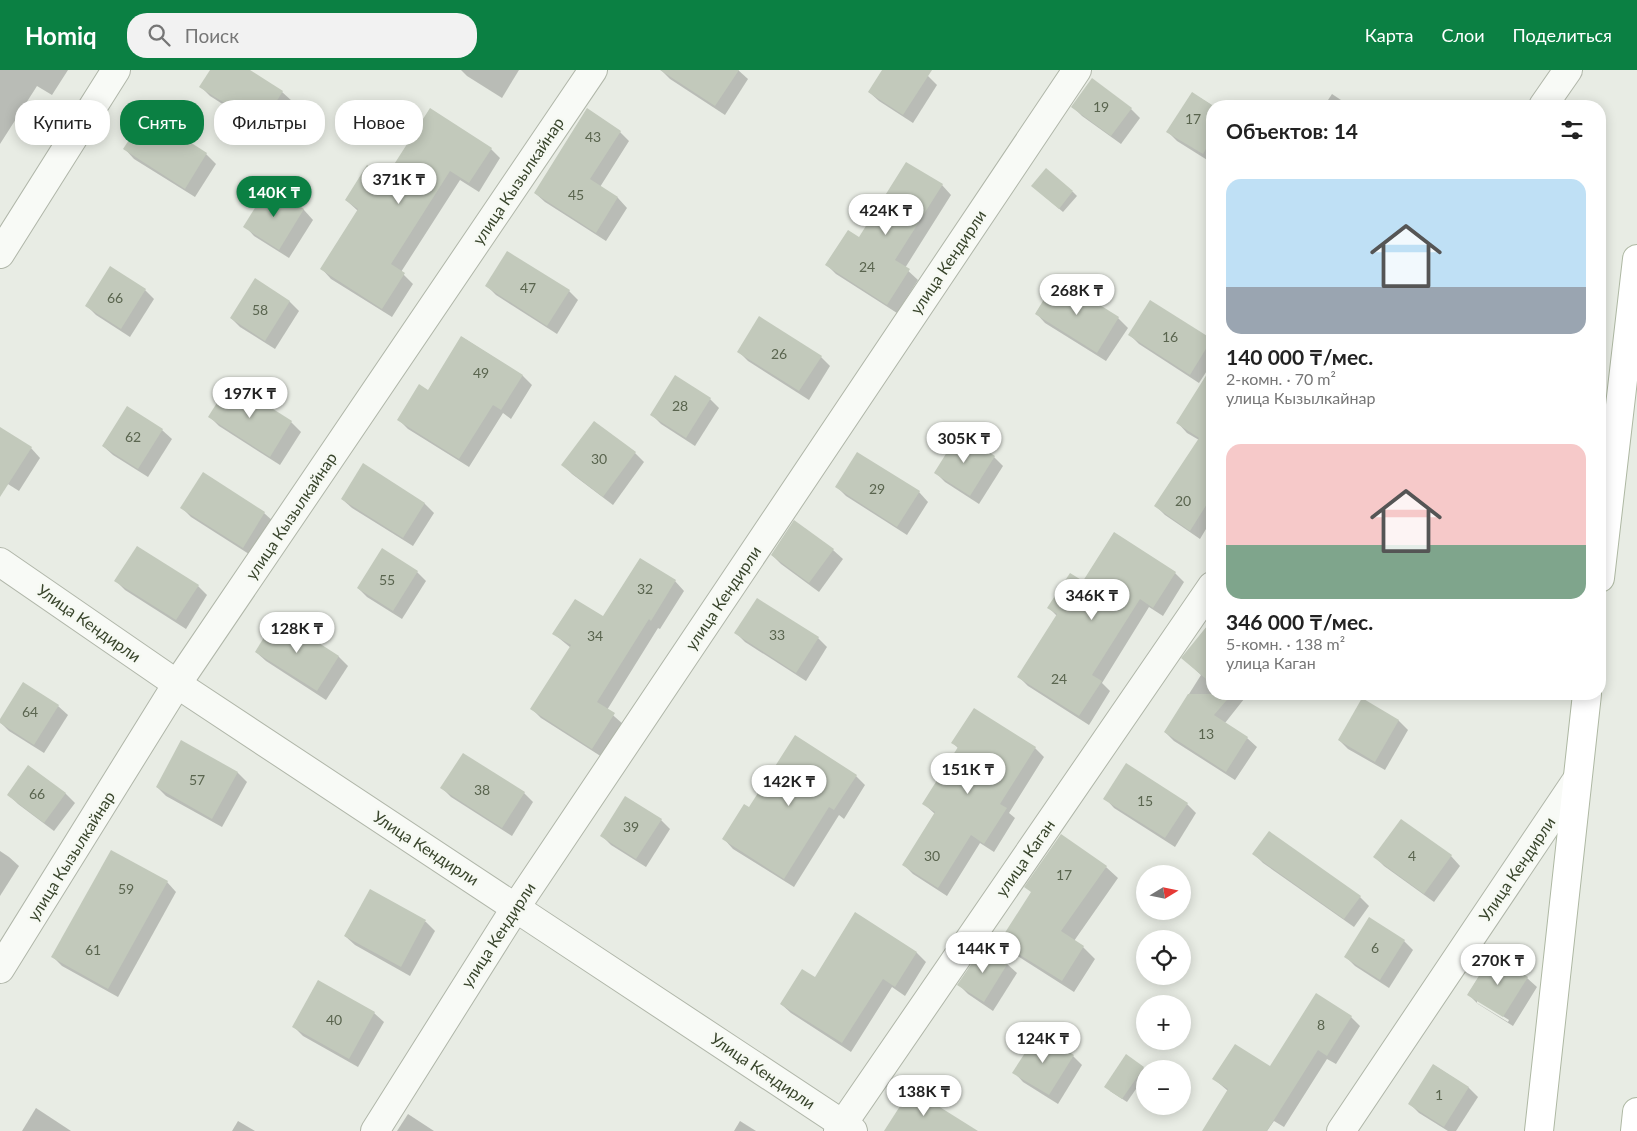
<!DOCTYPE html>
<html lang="ru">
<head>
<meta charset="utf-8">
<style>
  :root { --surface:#fff; --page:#f2f2f2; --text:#222; --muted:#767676; --accent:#0b8043 }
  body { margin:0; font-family:Lato,sans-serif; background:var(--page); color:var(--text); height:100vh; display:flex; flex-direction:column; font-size:19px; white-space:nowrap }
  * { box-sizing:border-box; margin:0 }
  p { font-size:16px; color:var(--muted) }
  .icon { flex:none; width:28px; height:28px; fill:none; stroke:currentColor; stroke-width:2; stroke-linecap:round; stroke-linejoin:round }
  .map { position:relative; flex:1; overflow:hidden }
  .panel { position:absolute; left:1206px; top:30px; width:400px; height:600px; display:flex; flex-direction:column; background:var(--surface); border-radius:20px; box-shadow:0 2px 12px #0003 }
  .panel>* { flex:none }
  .hud { position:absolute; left:15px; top:30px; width:475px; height:45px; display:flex; gap:10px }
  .needle { width:32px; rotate:80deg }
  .buttons { position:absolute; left:1136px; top:795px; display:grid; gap:10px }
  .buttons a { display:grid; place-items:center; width:55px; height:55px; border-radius:50%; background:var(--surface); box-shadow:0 2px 12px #0003; font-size:25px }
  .price { position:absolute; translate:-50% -42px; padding:0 11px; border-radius:18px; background:#fff; color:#222; font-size:16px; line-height:32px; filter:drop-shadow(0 1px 2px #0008) }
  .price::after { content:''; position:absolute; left:50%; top:30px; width:15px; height:11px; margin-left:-8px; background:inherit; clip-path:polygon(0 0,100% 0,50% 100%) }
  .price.on { background:var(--accent); color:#fff }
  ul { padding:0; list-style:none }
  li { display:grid; align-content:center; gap:10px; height:265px; padding:0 20px }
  li span { display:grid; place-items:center; height:155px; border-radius:15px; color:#555 }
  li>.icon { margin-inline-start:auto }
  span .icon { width:90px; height:90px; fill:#fffc; stroke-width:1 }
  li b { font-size:21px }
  h2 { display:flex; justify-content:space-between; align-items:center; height:60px; padding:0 20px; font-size:21px }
  .pill { padding:0 18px; border-radius:20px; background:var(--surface); box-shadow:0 2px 12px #0003; font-size:18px; line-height:45px }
  .pill.on { background:var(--accent); color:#fff }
  header { display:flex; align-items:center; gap:30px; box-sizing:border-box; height:70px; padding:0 25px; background:var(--accent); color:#fff }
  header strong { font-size:24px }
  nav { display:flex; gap:28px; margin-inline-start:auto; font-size:18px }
  .search { width:350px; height:45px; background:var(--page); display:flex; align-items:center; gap:12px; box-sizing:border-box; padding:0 18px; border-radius:20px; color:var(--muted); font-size:19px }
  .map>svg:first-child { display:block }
</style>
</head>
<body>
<header>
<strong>Homiq</strong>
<div class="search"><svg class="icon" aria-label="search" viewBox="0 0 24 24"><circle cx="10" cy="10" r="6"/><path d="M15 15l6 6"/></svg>Поиск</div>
<nav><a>Карта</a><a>Слои</a><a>Поделиться</a></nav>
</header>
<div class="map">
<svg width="1637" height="1061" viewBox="0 0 1637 1061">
  <rect width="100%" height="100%" fill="#e8ece4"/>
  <g fill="#0003" fill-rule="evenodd">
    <path d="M0,0H68L52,25L37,16L0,74Z"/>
    <path d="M211,0H248L282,22L292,31L271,65L210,26L201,17Z"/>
    <path d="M461,0H519L502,28L467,6Z"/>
    <path d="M661,0H738L748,9L725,45L670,9Z"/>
    <path d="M883,0H918L928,6L937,15L913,53L879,31L869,22Z"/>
    <path d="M1192,23L1213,36L1212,93L1177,71L1168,62Z"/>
    <path d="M1332,24L1350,36H1324Z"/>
    <path d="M1073,37L1131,39L1140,48L1121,74L1082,46Z"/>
    <path d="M146,46L206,84L216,94L195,127L134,89L125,79Z"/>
    <path d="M620,62L629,71L600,117L618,128L627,138L606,171L545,132L535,123Z"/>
    <path d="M491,79L500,88L479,122L460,110L401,202L413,214L392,247L331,209L322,199L358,141L346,130L386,109Z"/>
    <path d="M942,115L951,125L905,198L918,210L897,243L836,204L827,195L859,169Z"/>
    <path d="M269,119L304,140L313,150L289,188L254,166L245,156Z"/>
    <path d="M1037,120L1073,122L1077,126L1063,142Z"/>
    <path d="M255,210L290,232L299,241L275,279L240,257L231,248Z"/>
    <path d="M1057,210L1118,248L1128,258L1106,291L1045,253L1036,243Z"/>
    <path d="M487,216L569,221L578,230L557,264L496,225Z"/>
    <path d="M145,220L154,229L130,267L96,245L87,236Z"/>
    <path d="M1151,232L1212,271V293L1199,313L1139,274L1130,265Z"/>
    <path d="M462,267L523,306L532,315L511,349L503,343L469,397L408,359L399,350L428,321Z"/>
    <path d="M739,282L821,287L830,296L809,330L748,291Z"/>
    <path d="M230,314L291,352L301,362L280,395L219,356L210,347Z"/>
    <path d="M1199,320L1212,328V449L1200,469L1165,445L1156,436L1199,370L1187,363L1178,353Z"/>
    <path d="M710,329L719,338L695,376L661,354L652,345Z"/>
    <path d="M594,353L635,383L644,392L613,435L572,404L563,395Z"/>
    <path d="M0,359L31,378L40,388L19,421L0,409Z"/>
    <path d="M162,360L172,369L148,407L113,385L103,376Z"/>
    <path d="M994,387L1003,396L979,434L945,412L936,403Z"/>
    <path d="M364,395L425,434L434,443L413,476L352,438L342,429Z"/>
    <path d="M203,404L264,443L274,452L252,486L191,447L182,438Z"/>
    <path d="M837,417L919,422L928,432L907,465L846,426Z"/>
    <path d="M795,452L833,480L843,489L819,522L781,494L772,485Z"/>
    <path d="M417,502L426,511L402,549L367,527L358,518Z"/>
    <path d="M1175,503L1184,512L1163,546L1149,537L1102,613L1110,621L1089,655L1028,616L1019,607L1057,546L1049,538L1083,513Z"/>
    <path d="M116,511L198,516L207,525L186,559L125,520Z"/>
    <path d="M675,511L684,521L660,559L658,558L607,640L623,654L602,687L541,648L532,639L571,578L554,564L603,548Z"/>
    <path d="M278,548L339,587L348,596L326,630L266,591L256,582Z"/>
    <path d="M1212,550V624H1248L1225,653L1247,668L1257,677L1235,710L1174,671L1165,662L1201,605L1183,588Z"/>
    <path d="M736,563L818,568L827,577L806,611L745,572Z"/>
    <path d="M1363,630L1399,651L1408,660L1385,700L1348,679L1339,670Z"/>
    <path d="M58,636L68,645L44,683L9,661L0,652Z"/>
    <path d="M182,672L238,703L247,712L222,757L166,726L157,717Z"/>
    <path d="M953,673L1035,678L1044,687L1009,743L1015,748L994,782L980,773L947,826L913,804L904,795L935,744L924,734L959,679Z"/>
    <path d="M29,697L66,724L75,733L54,761L18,734L8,724Z"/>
    <path d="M856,706L865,715L844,749L839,745L794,817L733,779L724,769L749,739Z"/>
    <path d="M442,718L524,723L533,732L512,766L451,727Z"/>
    <path d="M1105,728L1187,734L1196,743L1175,777L1114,738Z"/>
    <path d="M661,750L670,759L646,797L611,775L602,766Z"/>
    <path d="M0,781L9,787L19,796L0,826Z"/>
    <path d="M1254,784L1360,827L1369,836L1354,857L1263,793Z"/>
    <path d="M1451,786L1460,796L1434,832L1384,796L1375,787Z"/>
    <path d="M1106,797L1118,808L1074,871L1083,877L1095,889L1074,922L1013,883L1001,872Z"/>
    <path d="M167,812L176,822L118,927L62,896L53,887Z"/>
    <path d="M370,821L426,852L435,861L410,906L355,875L345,866Z"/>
    <path d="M856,844L917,883L926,892L905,926L892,917L851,982L791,943L781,934L816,909Z"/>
    <path d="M1404,871L1413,880L1389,918L1355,896L1346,887Z"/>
    <path d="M1492,886L1527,908L1537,917L1513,956L1478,934L1468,924ZM1477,930L1509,950L1508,952L1477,933Z"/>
    <path d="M1007,894L1017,903L993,941L968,924L959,915Z"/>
    <path d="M319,912L374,943L384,952L358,997L303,966L294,957Z"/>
    <path d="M1351,947L1360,956L1336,994L1327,989L1284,1057L1274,1051L1267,1061H1204L1228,1021L1214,1009L1270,997Z"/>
    <path d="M1073,986L1082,995L1058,1034L1023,1012L1014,1002Z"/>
    <path d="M1434,995L1469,1018L1478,1027L1456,1061H1448L1419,1043L1410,1034Z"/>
    <path d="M1143,998L1145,999V1006L1127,1032L1110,1021Z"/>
    <path d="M36,1038L71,1061H22Z"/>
    <path d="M408,1044L434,1061H397Z"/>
    <path d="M238,1051L255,1061H232Z"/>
    <path d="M740,1051L756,1061H734Z"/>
  </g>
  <g fill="#c2c9bb">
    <path d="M210,0H250L283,21L261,56L199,17Z"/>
    <path d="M660,0H739L715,36Z"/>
    <path d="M882,0H932L903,45L868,22Z"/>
    <path d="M1092,8L1132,38L1111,66L1071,37Z"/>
    <path d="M1192,22L1212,35V69L1203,84L1166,62Z"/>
    <path d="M430,38L492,78L469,113L450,101L391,194L405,203L382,239L320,199L358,139L345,130L367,95L386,107Z"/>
    <path d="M587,38L621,61L590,109L618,127L596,163L534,123Z"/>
    <path d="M146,44L207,83L185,119L123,79Z"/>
    <path d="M906,92L943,114L895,190L910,199L887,235L825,195L848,160L859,167Z"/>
    <path d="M1046,98L1073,121L1059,139L1031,116Z"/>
    <path d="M268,117L304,139L279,180L243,157Z"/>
    <path d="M507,181L570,220L547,256L485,216Z"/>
    <path d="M110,196L146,219L121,259L85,236Z"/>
    <path d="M255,208L290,231L265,271L230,248Z"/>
    <path d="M1057,208L1119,247L1097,283L1035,244Z"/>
    <path d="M1150,230L1212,269L1190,305L1128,265Z"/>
    <path d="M759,246L822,286L799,321L737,282Z"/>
    <path d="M461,266L523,305L501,340L493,335L459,389L397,350L419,314L428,320Z"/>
    <path d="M1212,296V426L1190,461L1154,436L1199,368L1176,353Z"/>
    <path d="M675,305L711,328L686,368L650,345Z"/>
    <path d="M230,312L292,351L270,387L208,347Z"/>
    <path d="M127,336L163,359L138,399L102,376Z"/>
    <path d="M594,351L636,382L603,427L561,395Z"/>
    <path d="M0,357L32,377L0,427Z"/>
    <path d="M959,363L995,386L970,426L934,403Z"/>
    <path d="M857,382L920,421L897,457L835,417Z"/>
    <path d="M363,393L425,433L403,468L341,429Z"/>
    <path d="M203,402L265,442L243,478L180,438Z"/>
    <path d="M794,450L834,479L809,513L771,485Z"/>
    <path d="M1114,462L1176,502L1153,538L1140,529L1092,605L1102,611L1079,646L1017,607L1057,544L1047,538L1070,503L1083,511Z"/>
    <path d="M137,476L199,515L176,550L114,511Z"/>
    <path d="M382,478L418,501L393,541L357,518Z"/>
    <path d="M640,488L676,510L651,551L649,549L597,632L615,643L592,679L530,639L571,575L552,564L575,529L603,546Z"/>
    <path d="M757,528L819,567L796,603L734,563Z"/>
    <path d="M277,546L339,586L317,621L255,582Z"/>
    <path d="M1212,550V614L1181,588Z"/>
    <path d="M23,612L59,635L34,675L0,653V649Z"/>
    <path d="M1188,624H1232L1214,645L1248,667L1226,702L1164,662Z"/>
    <path d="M1362,628L1399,650L1375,692L1338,670Z"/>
    <path d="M974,638L1036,677L1000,734L1007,738L984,774L971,765L938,818L902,795L935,742L922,734L958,677L951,673Z"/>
    <path d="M795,665L857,705L834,740L829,737L784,809L722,769L744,734L749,737Z"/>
    <path d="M181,670L238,702L212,749L156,717Z"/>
    <path d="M463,683L525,722L502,758L440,718Z"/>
    <path d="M1126,693L1188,733L1165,768L1103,729Z"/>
    <path d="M28,695L66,723L44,753L7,725Z"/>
    <path d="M625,726L662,749L636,789L600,766Z"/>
    <path d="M1401,749L1452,785L1424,824L1373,787Z"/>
    <path d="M1269,761L1361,826L1344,849L1252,784Z"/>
    <path d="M1061,764L1107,796L1061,861L1084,876L1062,911L999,872L1031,822L1024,817Z"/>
    <path d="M111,780L168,811L108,919L51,887Z"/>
    <path d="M370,819L426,850L401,897L344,866Z"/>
    <path d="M855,842L917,882L895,917L883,909L842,973L780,934L802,899L815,907Z"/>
    <path d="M1369,847L1405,870L1380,910L1344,887Z"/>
    <path d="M983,877L1008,893L984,932L957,915Z"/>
    <path d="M1492,885L1528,907L1503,947L1467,925Z"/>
    <path d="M318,910L375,942L349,989L292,957Z"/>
    <path d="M1316,923L1352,946L1327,986L1318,980L1267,1061H1202L1228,1019L1212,1009L1235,974L1270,996Z"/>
    <path d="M1038,963L1074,985L1049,1025L1012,1003Z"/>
    <path d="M1126,984L1144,997L1122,1029L1104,1017Z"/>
    <path d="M1433,994L1469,1017L1444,1057L1408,1034Z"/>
    <path d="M911,1019L978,1061H884Z"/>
  </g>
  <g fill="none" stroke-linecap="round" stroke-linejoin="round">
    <defs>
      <g id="minor">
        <path d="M1543,36L1568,0"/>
        <path d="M0,184L116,0"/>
        <path d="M0,492L177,614L853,1061"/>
        <path d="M0,899L177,614L593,0"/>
        <path d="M375,1061L516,837L1077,0"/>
        <path d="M838,1061L1212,516"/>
        <path d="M1341,1061L1576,711"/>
      </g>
      <g id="major">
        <path d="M1600,508L1637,189"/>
        <path d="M1539,1061L1587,624"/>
        <path d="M1635,1061L1637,1042"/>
      </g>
    </defs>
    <use href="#minor" stroke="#b0b6a9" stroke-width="30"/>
    <use href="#major" stroke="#aeb8a3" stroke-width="30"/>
    <use href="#minor" stroke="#f8faf6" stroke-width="28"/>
    <use href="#major" stroke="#fff" stroke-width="28"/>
  </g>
  <g text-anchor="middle" stroke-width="5" stroke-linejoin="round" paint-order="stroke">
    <g font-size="14" fill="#5a654f">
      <text x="1101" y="42">19</text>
      <text x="1193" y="54">17</text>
      <text x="593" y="72">43</text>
      <text x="576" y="130">45</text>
      <text x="867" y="202">24</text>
      <text x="528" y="223">47</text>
      <text x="115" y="233">66</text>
      <text x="260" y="245">58</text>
      <text x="1170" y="272">16</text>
      <text x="779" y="289">26</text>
      <text x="481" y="308">49</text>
      <text x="680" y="341">28</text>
      <text x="133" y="372">62</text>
      <text x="599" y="394">30</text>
      <text x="877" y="424">29</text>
      <text x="1183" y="436">20</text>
      <text x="387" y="515">55</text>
      <text x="645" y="524">32</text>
      <text x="777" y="570">33</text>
      <text x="595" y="571">34</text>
      <text x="1059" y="614">24</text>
      <text x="30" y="647">64</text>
      <text x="1206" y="669">13</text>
      <text x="197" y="715">57</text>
      <text x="482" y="725">38</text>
      <text x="37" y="729">66</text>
      <text x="1145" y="736">15</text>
      <text x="631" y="762">39</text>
      <text x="932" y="791">30</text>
      <text x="1412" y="791">4</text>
      <text x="1064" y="810">17</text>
      <text x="126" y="824">59</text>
      <text x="1375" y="883">6</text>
      <text x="93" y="885">61</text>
      <text x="334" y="955">40</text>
      <text x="1321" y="960">8</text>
      <text x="1439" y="1030">1</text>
    </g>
    <g font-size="16" fill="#38442b" stroke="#f6f9f3">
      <text transform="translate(518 111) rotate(-56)" y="6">улица Кызылкайнар</text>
      <text transform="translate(948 192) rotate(-56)" y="6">улица Кендирли</text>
      <text transform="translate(291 446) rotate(-56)" y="6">улица Кызылкайнар</text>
      <text transform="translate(723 528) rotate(-56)" y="6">улица Кендирли</text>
      <text transform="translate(89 553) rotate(35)" y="6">Улица Кендирли</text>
      <text transform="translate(426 778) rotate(33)" y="6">Улица Кендирли</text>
      <text transform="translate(71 786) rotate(-58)" y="6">улица Кызылкайнар</text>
      <text transform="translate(1025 788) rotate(-55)" y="6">улица Каган</text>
      <text transform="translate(1517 799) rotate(-56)" y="6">Улица Кендирли</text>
      <text transform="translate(498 865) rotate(-57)" y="6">улица Кендирли</text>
      <text transform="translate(763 1001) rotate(34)" y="6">Улица Кендирли</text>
    </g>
  </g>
</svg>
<div class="buttons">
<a><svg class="needle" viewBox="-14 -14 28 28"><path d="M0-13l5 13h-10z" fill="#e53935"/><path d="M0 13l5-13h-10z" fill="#767676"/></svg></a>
<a><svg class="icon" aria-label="locate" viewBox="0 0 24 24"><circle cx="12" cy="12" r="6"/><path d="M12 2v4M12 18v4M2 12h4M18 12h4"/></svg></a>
<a>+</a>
<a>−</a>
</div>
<b class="price" style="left:399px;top:135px">371K ₸</b>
<b class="price on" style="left:274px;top:148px">140K ₸</b>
<b class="price" style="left:886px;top:166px">424K ₸</b>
<b class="price" style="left:1077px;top:246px">268K ₸</b>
<b class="price" style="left:250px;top:349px">197K ₸</b>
<b class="price" style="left:964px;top:394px">305K ₸</b>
<b class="price" style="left:1092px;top:551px">346K ₸</b>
<b class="price" style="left:297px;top:584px">128K ₸</b>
<b class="price" style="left:968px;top:725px">151K ₸</b>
<b class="price" style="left:789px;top:737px">142K ₸</b>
<b class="price" style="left:983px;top:904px">144K ₸</b>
<b class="price" style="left:1498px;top:916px">270K ₸</b>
<b class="price" style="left:1043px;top:994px">124K ₸</b>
<b class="price" style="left:924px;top:1047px">138K ₸</b>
<div class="hud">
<a class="pill">Купить</a>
<a class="pill on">Снять</a>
<a class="pill">Фильтры</a>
<a class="pill">Новое</a>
</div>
<section class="panel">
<h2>Объектов: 14<svg class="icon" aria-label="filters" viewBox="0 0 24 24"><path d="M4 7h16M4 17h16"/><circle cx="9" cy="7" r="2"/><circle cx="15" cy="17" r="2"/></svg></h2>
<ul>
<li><span style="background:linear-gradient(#bfe0f5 70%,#9aa5b1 0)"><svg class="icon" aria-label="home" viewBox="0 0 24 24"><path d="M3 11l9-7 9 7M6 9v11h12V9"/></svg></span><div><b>140 000 ₸/мес.</b><p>2-комн. · 70 m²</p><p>улица Кызылкайнар</p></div></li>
<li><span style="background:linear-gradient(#f6c9c9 65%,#7fa58c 0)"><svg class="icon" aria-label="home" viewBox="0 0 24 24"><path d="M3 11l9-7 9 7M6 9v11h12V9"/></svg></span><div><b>346 000 ₸/мес.</b><p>5-комн. · 138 m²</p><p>улица Каган</p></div></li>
</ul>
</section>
</div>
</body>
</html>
